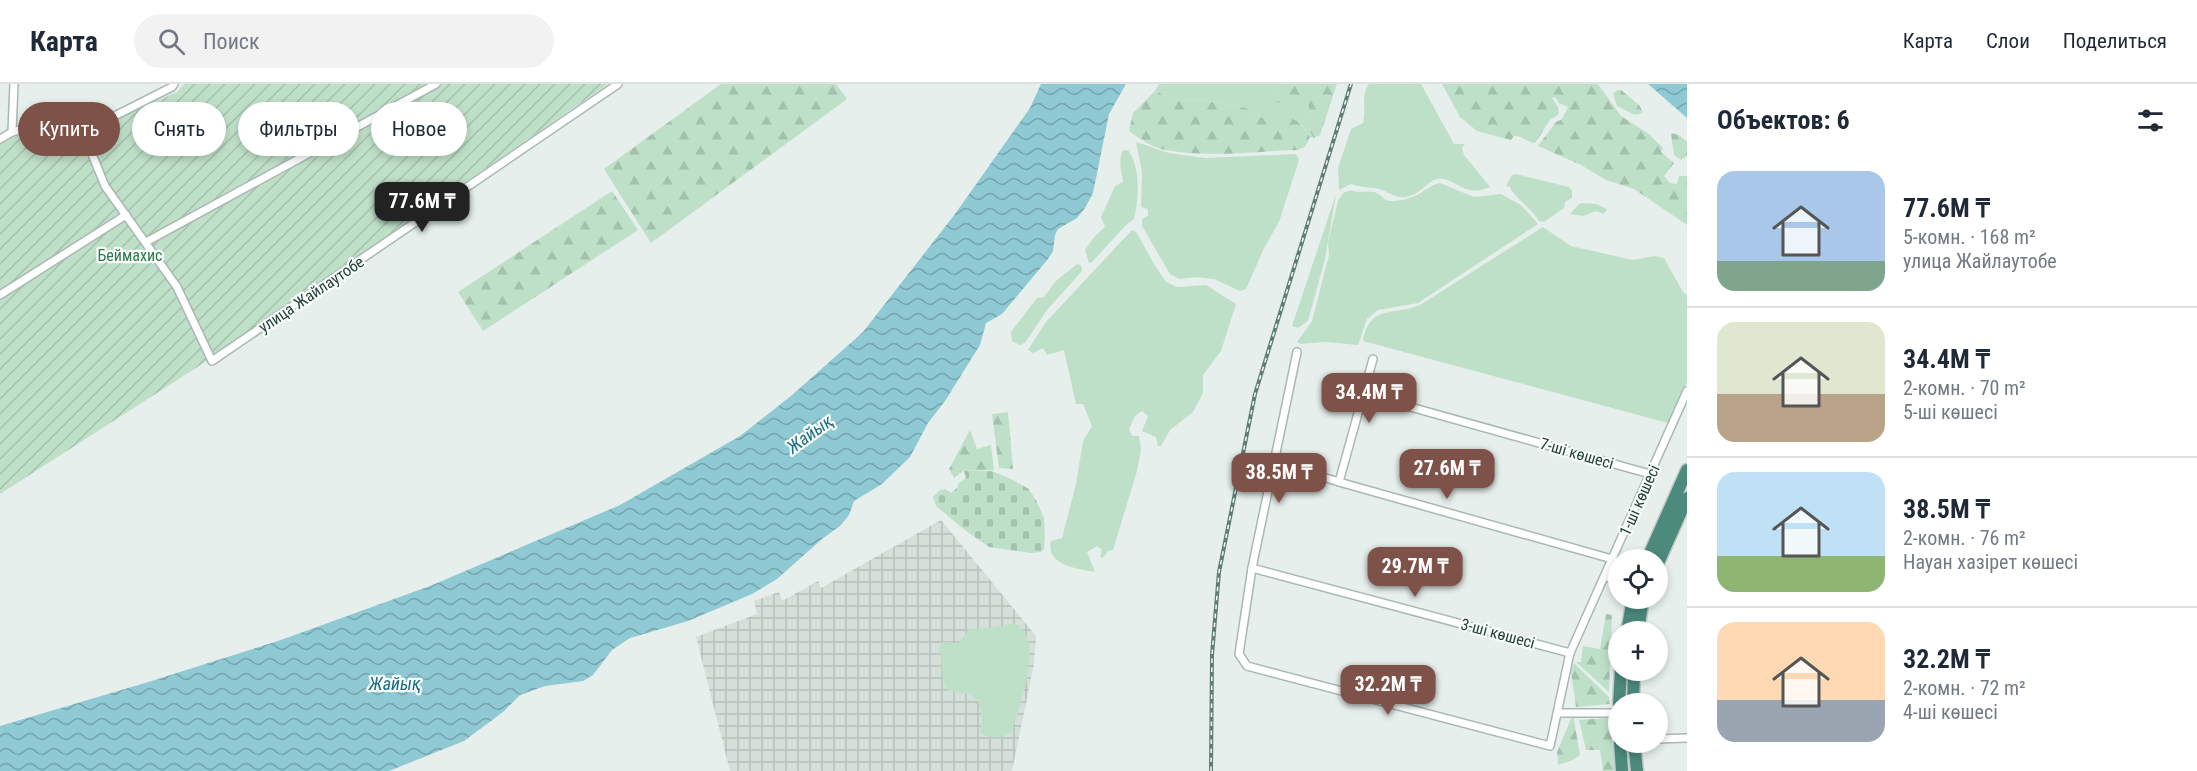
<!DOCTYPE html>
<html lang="ru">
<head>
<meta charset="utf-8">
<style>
  :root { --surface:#fff; --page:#f2f2f3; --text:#1f2937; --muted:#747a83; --line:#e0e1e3; --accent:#7f5249 }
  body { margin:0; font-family:"Roboto Condensed",sans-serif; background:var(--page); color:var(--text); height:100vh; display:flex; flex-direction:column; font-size:22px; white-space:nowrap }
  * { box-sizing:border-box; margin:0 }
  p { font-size:20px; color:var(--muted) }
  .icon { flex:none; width:33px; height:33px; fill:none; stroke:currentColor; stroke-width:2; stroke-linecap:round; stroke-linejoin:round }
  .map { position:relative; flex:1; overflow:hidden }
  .sheet { display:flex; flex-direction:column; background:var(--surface); width:510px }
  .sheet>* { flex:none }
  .hud { position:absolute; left:18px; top:18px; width:570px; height:54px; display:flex; gap:12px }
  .fabs { position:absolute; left:1608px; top:465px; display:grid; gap:12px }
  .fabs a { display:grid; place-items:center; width:60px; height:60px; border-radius:50%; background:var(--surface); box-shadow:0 3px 9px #0003; font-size:30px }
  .price { position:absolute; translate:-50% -51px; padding:0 14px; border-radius:12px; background:var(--accent); color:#fff; font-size:20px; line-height:39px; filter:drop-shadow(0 2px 3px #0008) }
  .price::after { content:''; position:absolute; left:50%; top:36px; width:18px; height:14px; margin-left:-9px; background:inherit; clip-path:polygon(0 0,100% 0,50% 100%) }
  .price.selected { background:#222; color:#fff }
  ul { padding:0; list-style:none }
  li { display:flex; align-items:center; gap:18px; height:150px; padding:0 30px }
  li+li { border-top:2px solid var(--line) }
  li span { display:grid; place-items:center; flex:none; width:168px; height:120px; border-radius:18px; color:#555 }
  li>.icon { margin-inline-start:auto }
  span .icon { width:72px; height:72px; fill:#fffc; stroke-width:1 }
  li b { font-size:26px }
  h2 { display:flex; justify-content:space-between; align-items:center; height:72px; padding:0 30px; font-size:26px }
  .pill { padding:0 21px; border-radius:27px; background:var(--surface); box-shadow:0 3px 9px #0003; font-size:21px; line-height:54px }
  .pill.selected { background:var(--accent); color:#fff }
  header { display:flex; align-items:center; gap:36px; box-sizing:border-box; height:84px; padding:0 30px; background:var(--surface); border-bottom:2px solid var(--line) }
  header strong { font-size:28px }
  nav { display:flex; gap:33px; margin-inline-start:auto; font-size:21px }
  .search { width:420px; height:54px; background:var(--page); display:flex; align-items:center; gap:15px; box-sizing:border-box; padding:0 21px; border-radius:33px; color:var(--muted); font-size:22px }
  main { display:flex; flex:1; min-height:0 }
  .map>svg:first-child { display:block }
</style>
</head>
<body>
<header>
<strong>Карта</strong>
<div class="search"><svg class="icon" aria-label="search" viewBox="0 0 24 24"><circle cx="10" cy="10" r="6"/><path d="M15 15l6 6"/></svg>Поиск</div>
<nav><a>Карта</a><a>Слои</a><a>Поделиться</a></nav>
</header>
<main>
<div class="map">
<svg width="1687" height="687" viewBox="0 0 1687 687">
  <defs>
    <pattern id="industrial-grid" width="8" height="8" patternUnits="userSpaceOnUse" patternTransform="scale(1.5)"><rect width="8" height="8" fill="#d4dfda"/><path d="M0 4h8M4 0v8" fill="none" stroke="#b6c1bc"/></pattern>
    <pattern id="forest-firs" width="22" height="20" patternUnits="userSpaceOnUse" patternTransform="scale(1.5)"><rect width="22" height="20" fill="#bfe0c8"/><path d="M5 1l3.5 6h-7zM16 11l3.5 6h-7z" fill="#a4c1ad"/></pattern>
    <pattern id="cemetery-stones" width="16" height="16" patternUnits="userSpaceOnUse" patternTransform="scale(1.5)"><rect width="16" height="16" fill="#bfe0c8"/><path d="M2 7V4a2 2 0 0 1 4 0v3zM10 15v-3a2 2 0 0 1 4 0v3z" fill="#a4c1ad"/></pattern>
    <pattern id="garden-furrows" width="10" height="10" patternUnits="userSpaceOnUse" patternTransform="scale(1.5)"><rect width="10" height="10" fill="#bfe0c8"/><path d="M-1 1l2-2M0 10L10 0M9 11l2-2" fill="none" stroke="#a4c1ad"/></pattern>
    <pattern id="water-waves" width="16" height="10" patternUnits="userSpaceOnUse" patternTransform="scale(1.5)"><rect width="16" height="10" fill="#8ec9d4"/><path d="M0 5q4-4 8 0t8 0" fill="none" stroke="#74a5ad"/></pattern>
  </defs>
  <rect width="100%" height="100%" fill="#e6efeb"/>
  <path fill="url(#industrial-grid)" d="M941,436L1036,552L1034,580L1012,687H730L696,553L757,530L754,517L779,508L782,517L818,497L821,504Z"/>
  <g fill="#bfe0c8">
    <path d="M1159,0H1283L1270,15L1307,18L1311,29L1306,38L1314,54L1310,53L1302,41L1265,35L1246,24L1196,15L1177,17L1155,7Z"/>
    <path d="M1369,0H1421L1454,60H1465L1462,64L1464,71L1490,103C1463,115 1456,92 1437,95C1429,97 1425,104 1418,108C1397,121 1391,106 1374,104C1365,103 1360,103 1351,100L1339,106L1338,84L1351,45L1363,39C1367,24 1360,13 1369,0Z"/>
    <path d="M1136,58L1169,69L1205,74L1296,70L1299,76L1279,138L1264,164L1246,205L1240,207L1214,195L1197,193L1179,195L1170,190L1142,142V135L1148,132V125L1141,123L1142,88Z"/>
    <path d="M1128,66C1141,84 1139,114 1134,135L1126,141L1092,178L1089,179L1085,166L1095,152L1105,143L1101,133L1115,102L1123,98C1122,85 1118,83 1122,67Z"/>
    <path d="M1516,90L1569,103L1572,107V114L1565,118L1564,124L1544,138L1539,137C1532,125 1513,112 1510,103L1506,102L1512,91Z"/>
    <path d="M1440,99L1474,113L1501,110L1521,121L1538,140L1418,219L1378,226L1367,235L1358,261L1325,258L1301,260L1297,258L1312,237L1329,171L1328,158L1338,117L1343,109L1351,106C1362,110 1365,106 1374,108C1380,110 1382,113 1386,116C1394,119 1407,115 1415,112C1424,108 1429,101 1440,99Z"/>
    <path d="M1336,110L1325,175L1308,237L1298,244L1292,242Z"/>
    <path d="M1580,119L1596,120L1607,125L1604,130L1596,127L1583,132L1570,130Z"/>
    <path d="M1543,143L1571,162L1633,176L1654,172L1664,174L1683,208L1687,211V298L1668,339L1363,257C1370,220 1393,232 1420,221Z"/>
    <path d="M1132,146L1137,149L1155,182L1166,198L1177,203L1206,201L1236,220L1221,267L1203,291V309L1193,328L1170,346L1161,362H1158L1156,353L1142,347L1148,332L1142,327L1135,332L1129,345L1132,352H1139L1141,366L1137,387L1113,466L1108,467L1103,474L1100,473L1102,466L1097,462L1087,468L1095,488C1078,485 1045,481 1051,457L1062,454L1076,400L1083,357L1092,342L1083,320H1076L1064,266L1047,271L1043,264L1033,269L1028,266L1045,239Z"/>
    <path d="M1077,180L1081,181L1082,187L1047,226L1025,259L1020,261L1012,257L1011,248L1037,214L1044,213L1056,197Z"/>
    <path d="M1015,539C1046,556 1019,621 1012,648C1001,655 991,655 980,649C982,638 984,619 972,612C965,608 955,609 947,606C939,594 944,579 939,565L942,558L959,559L969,545L988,544Z"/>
  </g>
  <g fill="url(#forest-firs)">
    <path d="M721,0H836L847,15L651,159L604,85Z"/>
    <path d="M1283,0H1337L1320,51L1314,54L1305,38L1311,29L1307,18L1292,24L1269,15Z"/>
    <path d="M1442,0H1598L1621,32L1649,50L1663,64L1661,68L1674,79L1664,92L1670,99L1677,100L1679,92H1687V141L1634,105L1606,96L1581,81L1538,62L1556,38L1562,35L1568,23L1559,19L1555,13L1552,14L1558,23L1559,30L1550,36L1535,59C1527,58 1522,52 1514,52L1511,56L1477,47L1460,33Z"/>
    <path d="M1617,6H1621L1639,21L1643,28C1635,35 1625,25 1617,22L1613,10Z"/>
    <path d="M1155,7L1177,17L1196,15L1246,24L1265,35C1287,29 1298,33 1310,53L1305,63L1298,66C1255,67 1208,74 1166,66C1153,64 1140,55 1129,47L1133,29Z"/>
    <path d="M1671,49L1679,51L1687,58V72L1681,76L1674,71Z"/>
    <path d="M612,107L638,146L483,247L458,208Z"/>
    <path d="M1008,328L1013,385L999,384L992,330Z"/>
    <path d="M970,346L977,365L991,361L994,386L963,387L954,394L949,385Z"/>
    <path d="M1606,530L1612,531L1609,608L1576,578H1581L1583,562L1600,565Z"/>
    <path d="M1574,579L1609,613L1610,620L1576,623L1571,588Z"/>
    <path d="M1573,630L1580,671L1573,676L1558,681L1557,668Z"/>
    <path d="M1609,634L1616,687H1601L1603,686L1600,666H1586L1579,636Z"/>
  </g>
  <path fill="url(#cemetery-stones)" d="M964,387H992L1013,396L1029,405L1037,418L1044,434L1045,453L1044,465L1041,468L1031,469L989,463L966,447L936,422L933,413L940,406L945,405L951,409L958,403V400L966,394Z"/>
  <path fill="url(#garden-furrows)" d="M184,0H608L199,282L0,410V60L26,47L90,27L92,46L177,8Z"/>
  <g fill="url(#water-waves)">
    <path d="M1041,0H1126L1109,30L1093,109L1085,124L1077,134L1058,145L1055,151L1053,167L1048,175L1002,230L986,239L980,261L945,317L928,339L910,373L882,400L854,417L849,431L841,441L822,455L777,495L752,510L688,537L630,554L612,566L593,591L583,597L545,602L520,611L503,628L464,657L389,687H0V642L145,599L278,557L430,502L620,421L740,352L791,312L863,248L955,130L1030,24Z"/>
    <path d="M1648,0H1687V34Z"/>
  </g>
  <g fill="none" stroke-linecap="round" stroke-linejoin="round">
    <defs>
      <g id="minor">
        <path d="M174,0L172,3L83,48L105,102L177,203L212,277L618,0"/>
        <path d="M12,48L14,0"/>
        <path d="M0,55L12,48L42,40"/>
        <path d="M146,158L436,0"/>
        <path d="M0,211L126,131"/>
        <path d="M1297,268L1252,484L1239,570L1247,582L1550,662L1570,569L1687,307"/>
        <path d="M1364,310L1650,390"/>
        <path d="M1275,378L1339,398L1612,475"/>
        <path d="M1339,398L1373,275"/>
        <path d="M1252,484L1570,569"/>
        <path d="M1605,492L1618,498"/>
        <path d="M1558,629H1618"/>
        <path d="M1658,655L1687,654"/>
      </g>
      <g id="trunk">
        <path d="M1647,476L1687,386"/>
        <path d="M1658,479L1687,414"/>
        <path d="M1627,548L1633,514"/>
        <path d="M1638,548L1643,514"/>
        <path d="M1619,620L1621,586"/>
        <path d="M1633,620L1634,586"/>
        <path d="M1620,658L1622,687"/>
        <path d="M1634,658L1637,687"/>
      </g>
    </defs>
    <use href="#minor" stroke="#a8b8b2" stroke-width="10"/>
    <use href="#trunk" stroke="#c2cac8" stroke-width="15"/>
    <use href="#minor" stroke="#fff" stroke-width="7"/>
    <use href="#trunk" stroke="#4c8a7c" stroke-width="12"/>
    <defs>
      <path id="rail" d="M1211,687L1212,571L1219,488L1255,310L1351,0"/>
    </defs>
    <use href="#rail" stroke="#5f7d75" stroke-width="4"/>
    <use href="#rail" stroke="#f7fbf9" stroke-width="1.5" stroke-dasharray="4.5" stroke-linecap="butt"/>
  </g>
  <g text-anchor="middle" stroke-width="4.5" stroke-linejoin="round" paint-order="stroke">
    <g font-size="16" fill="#2d7a4b" stroke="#f7fbf9">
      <text x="130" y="177">Беймахис</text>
    </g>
    <g font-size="16" fill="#24423a" stroke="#f7fbf9">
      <text transform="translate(311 210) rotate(-34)" y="6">улица Жайлаутобе</text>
      <text transform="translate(1577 369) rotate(16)" y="6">7-шi көшесі</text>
      <text transform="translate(1639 416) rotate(-66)" y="6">1-шi көшесі</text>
      <text transform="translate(1498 549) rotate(15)" y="6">3-шi көшесі</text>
    </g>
    <g font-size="18" font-style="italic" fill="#1c6f80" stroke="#f7fbf9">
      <text transform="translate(810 350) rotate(-36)" y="6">Жайық</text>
      <text x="395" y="606">Жайық</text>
    </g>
  </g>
</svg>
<div class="fabs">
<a><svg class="icon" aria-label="locate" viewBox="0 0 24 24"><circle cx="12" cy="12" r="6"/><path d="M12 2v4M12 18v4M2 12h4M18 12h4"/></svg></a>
<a>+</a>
<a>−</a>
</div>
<b class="price selected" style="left:422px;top:149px">77.6M ₸</b>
<b class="price" style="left:1369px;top:340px">34.4M ₸</b>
<b class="price" style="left:1447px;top:416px">27.6M ₸</b>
<b class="price" style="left:1279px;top:420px">38.5M ₸</b>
<b class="price" style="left:1415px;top:514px">29.7M ₸</b>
<b class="price" style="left:1388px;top:632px">32.2M ₸</b>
<div class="hud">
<a class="pill selected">Купить</a>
<a class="pill">Снять</a>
<a class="pill">Фильтры</a>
<a class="pill">Новое</a>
</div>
</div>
<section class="sheet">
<h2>Объектов: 6<svg class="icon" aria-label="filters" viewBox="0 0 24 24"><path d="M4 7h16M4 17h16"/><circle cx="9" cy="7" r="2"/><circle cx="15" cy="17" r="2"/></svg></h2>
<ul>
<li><span style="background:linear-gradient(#a9c7e8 75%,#7fa58c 0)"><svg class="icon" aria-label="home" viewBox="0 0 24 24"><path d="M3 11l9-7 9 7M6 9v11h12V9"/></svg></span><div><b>77.6M ₸</b><p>5-комн. · 168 m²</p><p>улица Жайлаутобе</p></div></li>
<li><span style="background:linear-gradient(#dfe7d0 60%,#b9a48a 0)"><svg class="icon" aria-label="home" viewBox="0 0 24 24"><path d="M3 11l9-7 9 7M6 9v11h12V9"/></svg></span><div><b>34.4M ₸</b><p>2-комн. · 70 m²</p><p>5-шi көшесі</p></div></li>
<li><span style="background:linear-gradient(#bfe0f5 70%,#8fb573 0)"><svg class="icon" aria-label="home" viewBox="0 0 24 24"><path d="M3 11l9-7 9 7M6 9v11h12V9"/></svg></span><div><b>38.5M ₸</b><p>2-комн. · 76 m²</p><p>Науан хазірет көшесі</p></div></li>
<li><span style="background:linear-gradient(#ffd9b3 65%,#9aa5b1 0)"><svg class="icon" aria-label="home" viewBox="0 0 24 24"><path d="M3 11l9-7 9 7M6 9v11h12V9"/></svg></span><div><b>32.2M ₸</b><p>2-комн. · 72 m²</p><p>4-шi көшесі</p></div></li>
</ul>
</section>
</main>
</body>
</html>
